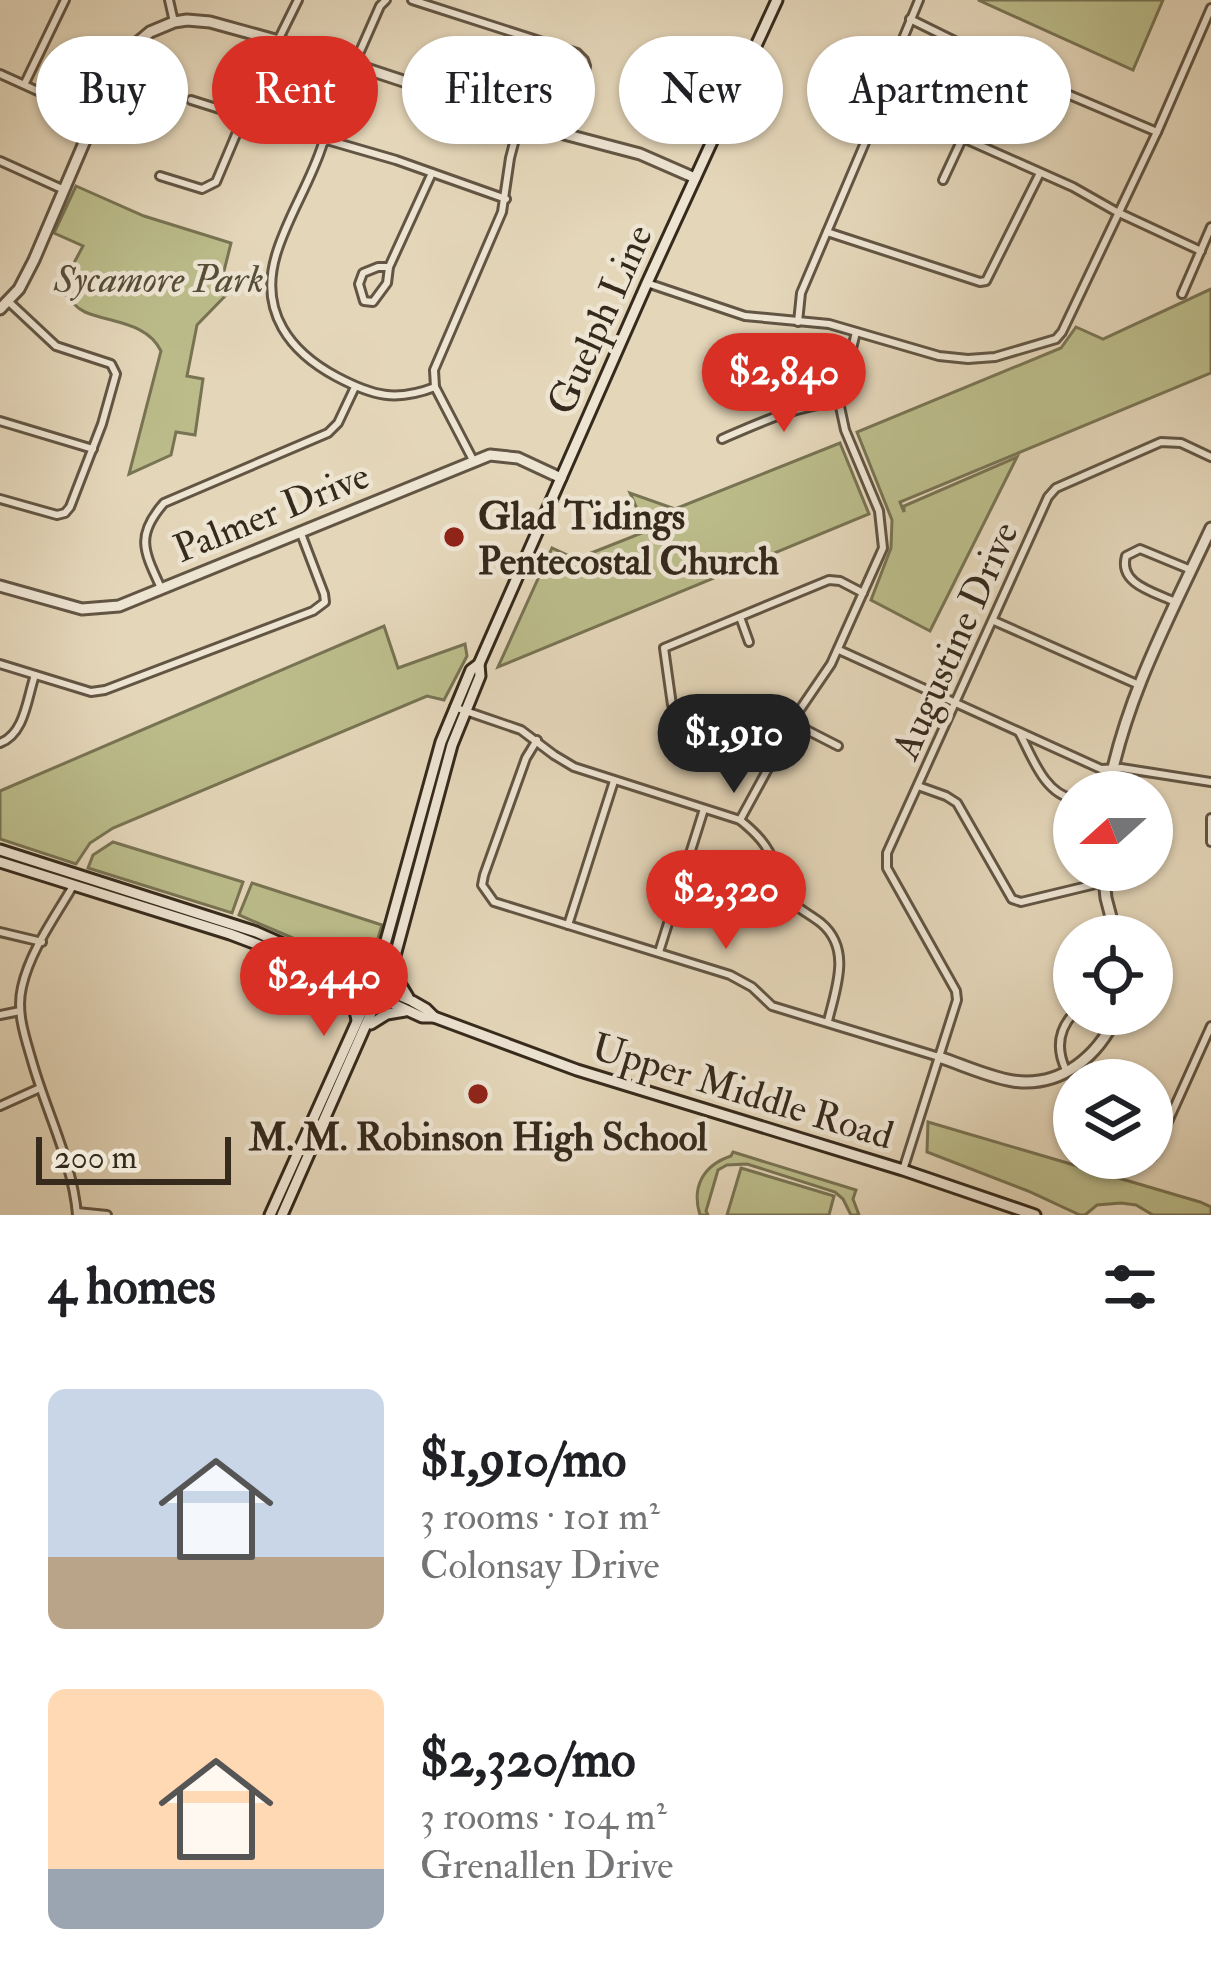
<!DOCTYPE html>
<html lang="en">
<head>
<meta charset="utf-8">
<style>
  :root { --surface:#fff; --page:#f2f2f2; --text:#202124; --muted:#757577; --accent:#d93025 }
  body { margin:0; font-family:"IM FELL Double Pica",serif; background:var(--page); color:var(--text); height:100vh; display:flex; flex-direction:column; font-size:45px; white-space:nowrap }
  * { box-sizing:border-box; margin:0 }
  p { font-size:39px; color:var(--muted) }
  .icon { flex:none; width:66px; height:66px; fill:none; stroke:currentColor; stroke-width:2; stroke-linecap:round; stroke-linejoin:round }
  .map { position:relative; height:1215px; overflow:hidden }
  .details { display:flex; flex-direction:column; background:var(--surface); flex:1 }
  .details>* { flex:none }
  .top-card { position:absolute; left:36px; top:36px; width:1140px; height:108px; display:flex; gap:24px }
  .needle { width:78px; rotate:249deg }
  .tools { position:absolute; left:1053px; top:771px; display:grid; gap:24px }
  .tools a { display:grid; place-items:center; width:120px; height:120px; border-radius:50%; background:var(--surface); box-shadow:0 3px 9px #0004; font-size:60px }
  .scale { position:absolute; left:36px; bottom:30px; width:195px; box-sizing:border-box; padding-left:12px; border:6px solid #362a1c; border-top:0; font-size:33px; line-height:42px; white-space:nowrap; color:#362a1c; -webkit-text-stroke:9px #ede4d2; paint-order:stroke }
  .price { position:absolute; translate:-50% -102px; padding:0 27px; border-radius:42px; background:var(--accent); color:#fff; font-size:39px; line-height:78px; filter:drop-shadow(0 3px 6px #0008) }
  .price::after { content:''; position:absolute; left:50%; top:72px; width:36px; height:27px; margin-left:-18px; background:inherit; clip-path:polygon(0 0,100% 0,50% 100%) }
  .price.on { background:#222; color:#fff }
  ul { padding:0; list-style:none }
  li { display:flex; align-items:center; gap:36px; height:300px; padding:0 48px }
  li span { display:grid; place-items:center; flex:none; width:336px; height:240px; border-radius:18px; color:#555 }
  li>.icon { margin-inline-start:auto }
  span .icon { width:144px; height:144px; fill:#fffc; stroke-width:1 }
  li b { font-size:51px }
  h2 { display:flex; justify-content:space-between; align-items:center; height:144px; padding:0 48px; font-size:51px }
  .pill { padding:0 42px; border-radius:54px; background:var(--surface); box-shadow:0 3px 9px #0004; font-size:42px; line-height:108px }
  .pill.on { background:var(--accent); color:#fff }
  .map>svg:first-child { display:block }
</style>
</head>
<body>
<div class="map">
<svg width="1211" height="1215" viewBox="0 0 1211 1215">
  <rect width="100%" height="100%" fill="#e4d6b9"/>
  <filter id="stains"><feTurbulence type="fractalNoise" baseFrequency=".00167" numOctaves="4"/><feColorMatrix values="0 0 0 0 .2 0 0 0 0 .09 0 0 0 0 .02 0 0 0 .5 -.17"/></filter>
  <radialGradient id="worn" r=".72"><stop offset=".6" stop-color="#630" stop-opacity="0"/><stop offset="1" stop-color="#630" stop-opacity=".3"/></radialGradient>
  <g fill="#bbbc8a" stroke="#787353" stroke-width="3">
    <path d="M978,0H1163L1133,70Z"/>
    <path d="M76,186L144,216L231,243L224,271L228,293L197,325L187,376L203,379L195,435L176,432L171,455L129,474L161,351C147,322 111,323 85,312C76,308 70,300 64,292L67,276L83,246L54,233Z"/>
    <path d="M1211,289V373L900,502L904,512V506L1017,457L930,631L871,600L891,548L892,520L857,432L1061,348L1076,327L1103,339Z"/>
    <path d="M840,443L869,514L498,667L552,548L576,559L647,531L630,493L675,509Z"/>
    <path d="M384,626L398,668L465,644L467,656L444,700L427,696L113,828L90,843L76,864L0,839V791Z"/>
    <path d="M113,842L243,882L232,913L88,868L93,855Z"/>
    <path d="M252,883L382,925L372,958L356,965L239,915Z"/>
    <path d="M928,1122L1200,1202L1211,1207V1215H1153L1136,1205L1121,1203L1097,1205L1085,1215H1080L1028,1191L927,1152Z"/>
    <path d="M733,1152L856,1190L853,1199L859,1215H851L843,1199L835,1192L747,1164L727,1165L718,1170L706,1211L708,1215H700C691,1186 704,1165 731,1156Z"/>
    <path d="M741,1168L834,1196L829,1215H727Z"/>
  </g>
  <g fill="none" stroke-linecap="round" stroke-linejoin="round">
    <defs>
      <g id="minor">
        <path d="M169,0L174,22"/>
        <path d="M412,0L577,53L584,60L586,66L579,110L569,135"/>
        <path d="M910,19L1034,80L1157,132"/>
        <path d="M354,65L380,6L386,0"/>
        <path d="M0,74L95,117"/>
        <path d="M25,83L65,0"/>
        <path d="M191,100L245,117"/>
        <path d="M882,102L1073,187L1117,212L1201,251"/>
        <path d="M0,161L62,189"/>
        <path d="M160,176L202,189L216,182L262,73L298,0"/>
        <path d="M943,180L963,137"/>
        <path d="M827,232L980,282L986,281L1040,173"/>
        <path d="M389,267H378L363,273L359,284L364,301L373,302L387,283L389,267L432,173"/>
        <path d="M647,283L745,316L829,324L939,356L968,359L995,357L1056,339L1062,332L1157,132L1211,8"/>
        <path d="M1182,294L1211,227"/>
        <path d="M798,322L801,293L878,112L895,58L919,0"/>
        <path d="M435,387C396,402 373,396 337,377C290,352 259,312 276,255C287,217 311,182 323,143L327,140L396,160L506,199"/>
        <path d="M0,421L93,449"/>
        <path d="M722,439C761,422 796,406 838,402"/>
        <path d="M473,460L435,387L434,370L502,212L510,158L520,120"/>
        <path d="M0,499L57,515L65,513L70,507L102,424L116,374L111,364L56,346L9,302"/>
        <path d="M161,588C144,551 135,536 164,503L328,433L338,423L355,387"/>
        <path d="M1175,602C1154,592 1118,584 1126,556L1140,549L1191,570"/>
        <path d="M740,617L749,642"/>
        <path d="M994,621L1139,685"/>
        <path d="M839,650L1101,769L1121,768L1211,782"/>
        <path d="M0,664L91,692L105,690L313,611L325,602L324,594L300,531"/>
        <path d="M454,707L521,730L554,755L574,767L740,820C756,833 768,845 775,865C778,875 778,883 784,892C793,907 807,912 821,923C852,949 836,988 828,1021"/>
        <path d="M793,723L838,746"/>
        <path d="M1019,732C1032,756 1044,794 1074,799"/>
        <path d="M537,740L526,758L484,875L482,885L494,902L730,975L752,987L772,1006L939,1057"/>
        <path d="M0,743C25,734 27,698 35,675"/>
        <path d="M778,748L738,730L679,711L672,705L664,648L829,580L840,581L863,593"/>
        <path d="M918,786L946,796L957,803L1012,899L1021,902L1104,882"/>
        <path d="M1211,818V842"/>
        <path d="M740,820L801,708L831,664L883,548L879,511L845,430L839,402L856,332"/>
        <path d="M73,886C55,917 30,951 22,987C16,1012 25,1037 32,1061C46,1111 73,1163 77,1215"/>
        <path d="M568,925L614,781"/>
        <path d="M0,932L42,942"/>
        <path d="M659,952L704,809"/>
        <path d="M0,1015L20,1011"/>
        <path d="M1066,1070C1056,1049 1058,1030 1074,1013"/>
        <path d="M0,1106L40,1088"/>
        <path d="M1152,1157L1211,1026"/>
        <path d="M903,1170L957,1000L956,991L887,868V853L1048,497L1056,488L1161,442L1181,443L1211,457"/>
        <path d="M77,1212L107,1215"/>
      </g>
      <g id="tertiary">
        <path d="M0,309L19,289L34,260L95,117L123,61L131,48L150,32L174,22L187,20L210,22L297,46L564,134L640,154L695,178"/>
        <path d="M0,586L82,609L119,606L490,455L518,458L561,478"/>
        <path d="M1108,792C1125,698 1171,614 1211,528"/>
        <path d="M1103,870L1106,898L1116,936"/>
        <path d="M939,1057C963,1065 988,1077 1013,1081C1061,1088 1099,1056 1117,1014"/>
      </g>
      <g id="secondary">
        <path d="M0,850L256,932L412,1001L426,1009L434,1017"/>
        <path d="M0,862L230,934L296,959L422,1017H434L577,1070L903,1170L1035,1215"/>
        <path d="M393,964L397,979L408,997"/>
        <path d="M351,969L367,967L383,955"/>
        <path d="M341,982L352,997L357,1020"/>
        <path d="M371,1024L387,1014L405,1011"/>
        <path d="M270,1215L374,984L441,742L471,670L479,664L647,283L777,0"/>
        <path d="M282,1215L393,963L452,745L480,676L479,664"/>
      </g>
    </defs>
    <use href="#minor" stroke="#625543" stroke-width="12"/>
    <use href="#tertiary" stroke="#625543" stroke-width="15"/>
    <use href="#secondary" stroke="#362a1c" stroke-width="15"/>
    <use href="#minor" stroke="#ede4d2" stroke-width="6"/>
    <use href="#tertiary" stroke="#ede4d2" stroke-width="9"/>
    <use href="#secondary" stroke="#ede4d2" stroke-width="9"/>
  </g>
  <g fill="#8f2418" stroke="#ede4d2" stroke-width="4.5">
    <circle cx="454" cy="537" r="12"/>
    <circle cx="478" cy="1094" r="12"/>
  </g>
  <g text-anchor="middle" stroke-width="9" stroke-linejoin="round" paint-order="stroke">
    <g font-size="39" font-style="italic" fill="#574e38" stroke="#ede4d2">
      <text x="159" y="292">Sycamore Park</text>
    </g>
    <g font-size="39" fill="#362a1c" stroke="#ede4d2">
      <text transform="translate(599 319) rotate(-66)" y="14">Guelph Line</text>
      <text transform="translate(271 511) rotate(-22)" y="14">Palmer Drive</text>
      <text transform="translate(954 640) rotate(-66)" y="14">Augustine Drive</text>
      <text transform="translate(743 1090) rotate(17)" y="14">Upper Middle Road</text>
    </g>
    <g font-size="39" font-weight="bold" fill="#362a1c" stroke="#ede4d2" text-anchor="start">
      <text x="478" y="529">Glad Tidings<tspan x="478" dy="45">Pentecostal Church</tspan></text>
      <text x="478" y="1150" text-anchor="middle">M. M. Robinson High School</text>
    </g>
  </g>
  <rect width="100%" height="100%" filter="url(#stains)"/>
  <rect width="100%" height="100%" fill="url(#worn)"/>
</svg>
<div class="tools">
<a><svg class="needle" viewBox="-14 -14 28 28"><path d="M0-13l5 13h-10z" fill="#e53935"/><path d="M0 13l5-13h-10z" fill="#757577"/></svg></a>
<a><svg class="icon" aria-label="locate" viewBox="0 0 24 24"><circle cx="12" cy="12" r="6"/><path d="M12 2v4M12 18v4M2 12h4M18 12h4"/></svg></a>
<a><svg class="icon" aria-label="layers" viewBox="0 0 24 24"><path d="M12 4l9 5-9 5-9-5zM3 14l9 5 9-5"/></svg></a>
</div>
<div class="scale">200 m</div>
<b class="price" style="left:784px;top:435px">$2,840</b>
<b class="price on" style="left:734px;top:796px">$1,910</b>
<b class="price" style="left:726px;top:952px">$2,320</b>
<b class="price" style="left:324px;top:1039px">$2,440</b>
<div class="top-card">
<a class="pill">Buy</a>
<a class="pill on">Rent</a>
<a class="pill">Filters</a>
<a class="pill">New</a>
<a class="pill">Apartment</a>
</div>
</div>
<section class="details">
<h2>4 homes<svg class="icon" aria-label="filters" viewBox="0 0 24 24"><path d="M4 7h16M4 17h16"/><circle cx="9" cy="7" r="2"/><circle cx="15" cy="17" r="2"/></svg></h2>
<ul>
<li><span style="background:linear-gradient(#c9d6e8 70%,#b9a48a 0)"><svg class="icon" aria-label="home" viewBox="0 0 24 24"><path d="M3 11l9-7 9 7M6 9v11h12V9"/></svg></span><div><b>$1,910/mo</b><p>3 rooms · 101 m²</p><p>Colonsay Drive</p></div></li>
<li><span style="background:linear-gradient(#ffd9b3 75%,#9aa5b1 0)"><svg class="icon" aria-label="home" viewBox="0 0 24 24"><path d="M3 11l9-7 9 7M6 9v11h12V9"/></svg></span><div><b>$2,320/mo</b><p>3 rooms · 104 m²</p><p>Grenallen Drive</p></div></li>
</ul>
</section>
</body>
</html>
